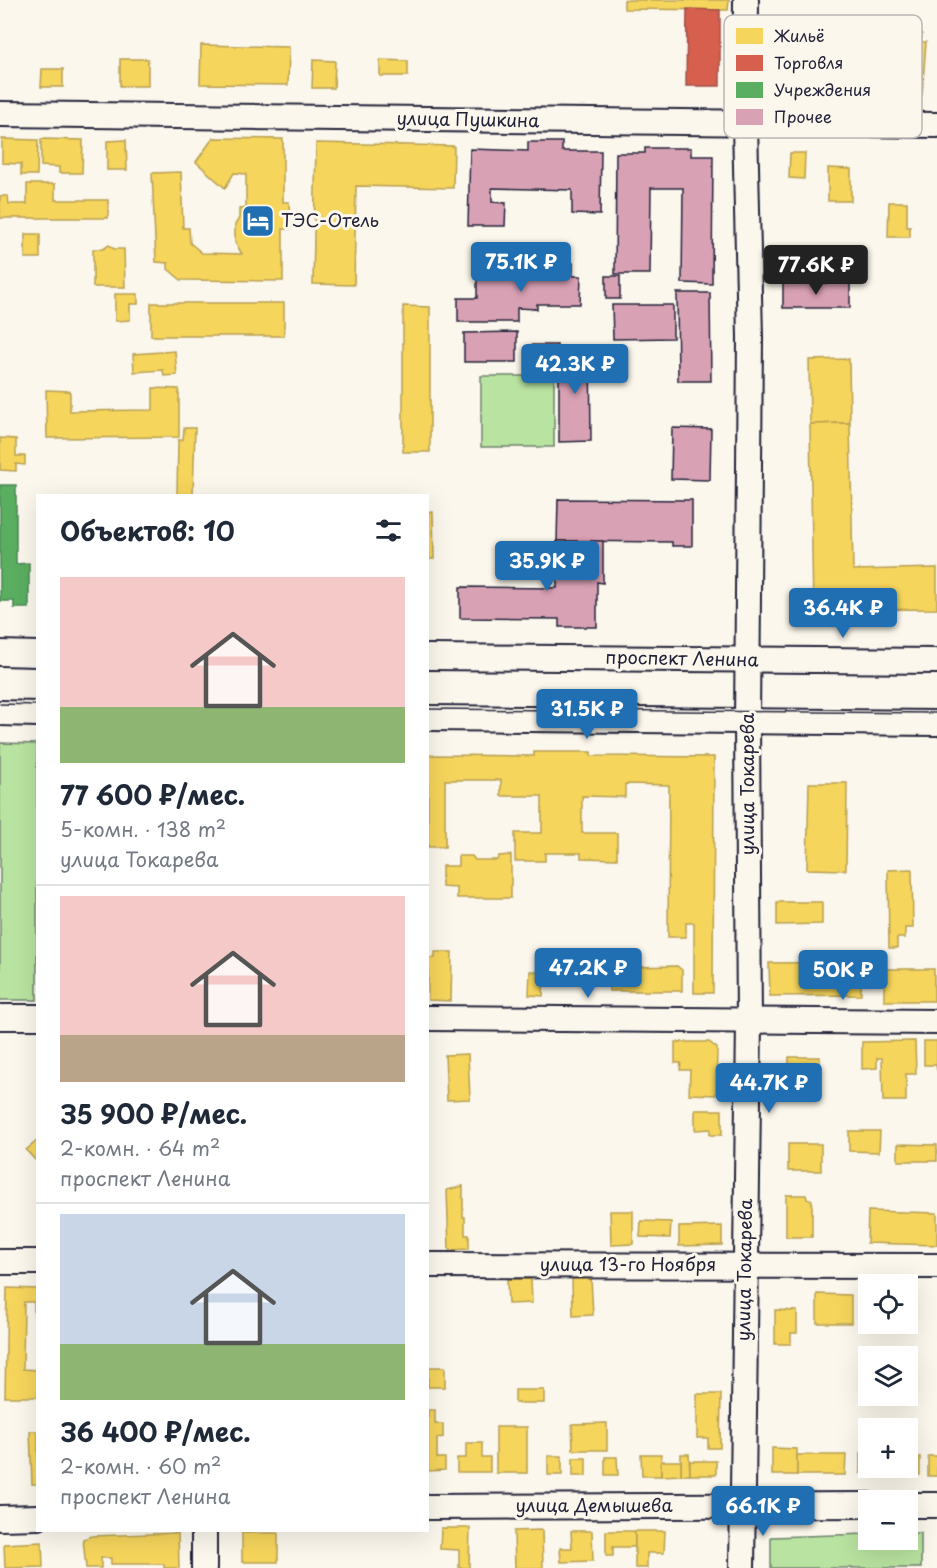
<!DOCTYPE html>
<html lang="ru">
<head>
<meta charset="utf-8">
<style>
  :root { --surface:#fff; --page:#f6f6f7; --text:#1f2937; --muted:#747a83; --line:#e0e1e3; --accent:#1f6fb2 }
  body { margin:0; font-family:"Playpen Sans",sans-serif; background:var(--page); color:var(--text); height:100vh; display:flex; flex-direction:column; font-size:22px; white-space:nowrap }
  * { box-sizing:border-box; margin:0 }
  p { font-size:20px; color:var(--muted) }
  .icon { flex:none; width:33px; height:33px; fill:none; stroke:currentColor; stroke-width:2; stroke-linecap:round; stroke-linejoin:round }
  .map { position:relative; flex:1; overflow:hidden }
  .panel { position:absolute; left:36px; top:494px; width:393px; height:1038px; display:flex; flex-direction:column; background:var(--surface); border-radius:0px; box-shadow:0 6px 24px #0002 }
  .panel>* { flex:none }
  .buttons { position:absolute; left:858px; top:1274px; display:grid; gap:12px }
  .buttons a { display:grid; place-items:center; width:60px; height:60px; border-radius:0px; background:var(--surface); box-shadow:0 6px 24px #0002; font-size:30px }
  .price { position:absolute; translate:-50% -51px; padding:0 14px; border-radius:6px; background:var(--accent); color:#fff; font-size:20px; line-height:39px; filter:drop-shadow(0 2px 3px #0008) }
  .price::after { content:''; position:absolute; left:50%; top:36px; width:18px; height:14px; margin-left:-9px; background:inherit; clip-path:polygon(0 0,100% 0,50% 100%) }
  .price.active { background:#222; color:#fff }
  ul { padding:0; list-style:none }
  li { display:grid; align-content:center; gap:12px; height:318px; padding:0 24px }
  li+li { border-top:2px solid var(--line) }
  li span { display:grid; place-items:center; height:186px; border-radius:0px; color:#555 }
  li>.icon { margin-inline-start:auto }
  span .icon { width:108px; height:108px; fill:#fffc; stroke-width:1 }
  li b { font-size:26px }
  h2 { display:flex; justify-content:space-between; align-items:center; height:72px; padding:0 24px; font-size:26px }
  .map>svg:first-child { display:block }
</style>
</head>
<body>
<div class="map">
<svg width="937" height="1568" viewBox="0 0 937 1568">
  <rect width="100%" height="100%" fill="#fbf7ec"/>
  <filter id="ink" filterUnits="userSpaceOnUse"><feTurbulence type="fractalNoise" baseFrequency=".0167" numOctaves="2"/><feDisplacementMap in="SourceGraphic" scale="12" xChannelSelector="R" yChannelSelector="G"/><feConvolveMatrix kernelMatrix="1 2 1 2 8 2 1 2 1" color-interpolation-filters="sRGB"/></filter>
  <g filter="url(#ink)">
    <g fill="#b9e3a0" stroke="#6e826e" stroke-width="1.5">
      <rect x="481" y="376" width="73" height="71"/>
      <path d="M0,743L37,744V1000H0Z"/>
      <path d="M908,1533H921V1568H771V1537L868,1534V1539H908Z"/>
    </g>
    <g fill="#f6d55c" stroke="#b69f52" stroke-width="1.5">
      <path d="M624,0H729L728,10L624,9Z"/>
      <path d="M899,33L922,34L921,42H926L922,95L891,96V89H900L901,79L895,78Z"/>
      <path d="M201,45L289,47L288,85L200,84Z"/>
      <rect x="120" y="59" width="28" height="27"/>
      <path d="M313,60L335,61L334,88H312Z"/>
      <path d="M380,60L408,61V76H380Z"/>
      <path d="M42,69H63V87H41Z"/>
      <path d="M213,138L283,139V202H289L290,229H283V281L181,280L168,269V263L156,262L152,173L181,172L183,228H189L190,243L202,253L242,254L235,242V225L239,218V209L246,208V174L234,173L225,188L196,162Z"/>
      <path d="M2,139L38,140L37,175H21V164L2,163Z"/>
      <path d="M41,139L83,140L82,173H59V167L41,166Z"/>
      <path d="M126,140L127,170H107V141Z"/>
      <path d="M316,143L454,146L453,188L356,186L354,285L313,284Z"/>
      <path d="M790,153H805L804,179L789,178Z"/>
      <path d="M828,168L851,169V201H828Z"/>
      <path d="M27,184H55V200H108V218H0V196H8L9,204H27Z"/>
      <path d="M889,202H907V227H910V237H888Z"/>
      <rect x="25" y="234" width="15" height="24"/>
      <path d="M109,245L114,249H124L125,287H93V249H103Z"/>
      <path d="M115,294H138V304H130V320L115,321Z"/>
      <rect x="151" y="303" width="133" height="33"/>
      <path d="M403,306L430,307V452H403Z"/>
      <path d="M175,351L177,375L164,376L163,370L134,372L133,354Z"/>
      <path d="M849,359L850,423L810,424L809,360Z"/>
      <path d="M153,388L179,389V437L47,438L46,390L70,391V411L153,410Z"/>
      <path d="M850,423L853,570L937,568V609L813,610L810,424Z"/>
      <path d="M184,428H195L193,495H177L178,440H183Z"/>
      <path d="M0,438L16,439V456H25V465L16,464V471L0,470Z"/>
      <path d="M428,512H433L434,559H428Z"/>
      <path d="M534,752H591V756L714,757L713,993H694V923H686V937H668L669,785L625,784V797L582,796V833H617V859L581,858V853H545V861H515V833H542V796H501V780H445V847H428V755L534,756Z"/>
      <path d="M809,783H847L846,870L807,869Z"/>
      <path d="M511,855V898H457V888L442,887V866H458V856H472L475,860H497L499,856Z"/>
      <path d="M912,869L913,928H905V938H897V948H889L888,870Z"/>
      <path d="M777,902H822V924L777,925Z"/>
      <path d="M435,952H452L451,1001L428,1000V958H435Z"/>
      <path d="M861,962V995L770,996L769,963Z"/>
      <path d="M615,963H634L633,967L677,966L682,970V991H609V983H615Z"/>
      <rect x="884" y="969" width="50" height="32"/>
      <path d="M530,971L544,972L543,996L529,995Z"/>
      <path d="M915,1041L916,1074H906V1101H883L882,1058H877V1068L862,1069V1042Z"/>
      <path d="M924,1041H937V1071L936,1065H924Z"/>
      <path d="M675,1042H709L717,1048L716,1095L689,1094L690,1070H680L681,1063H675Z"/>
      <path d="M468,1054L470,1099L447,1100L445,1055Z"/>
      <rect x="789" y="1057" width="31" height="25"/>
      <path d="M695,1110H722V1135H710V1129L695,1130Z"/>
      <path d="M849,1131H880L879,1152L849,1151Z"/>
      <path d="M38,1140V1163L26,1150Z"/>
      <rect x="788" y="1144" width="33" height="27"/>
      <path d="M898,1144L937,1145V1161H898Z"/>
      <path d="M463,1186V1217H465V1235H469V1249L449,1250L447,1190Z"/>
      <path d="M786,1195H806L807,1199L812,1200V1237H786Z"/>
      <path d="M610,1211H633V1244L611,1245Z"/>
      <path d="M868,1211L937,1213V1245L867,1243Z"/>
      <path d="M641,1221L671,1222L670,1238L640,1237Z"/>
      <path d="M722,1226V1245L679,1246V1227Z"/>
      <path d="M591,1278L593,1315L573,1316L572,1279Z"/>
      <path d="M507,1279H531L532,1303L508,1304Z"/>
      <path d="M7,1288L38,1289V1320L34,1316V1302H24L23,1369L38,1370V1397H5Z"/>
      <path d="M817,1294L851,1295V1323H817Z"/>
      <path d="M775,1310L797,1311V1333H791V1344H775Z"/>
      <rect x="428" y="1367" width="17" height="20"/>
      <rect x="515" y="1390" width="29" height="13"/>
      <path d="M697,1394H721L720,1448H708V1438H697Z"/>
      <path d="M428,1410H435V1424H443V1437L437,1438V1458H445V1470L428,1471Z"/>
      <path d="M607,1423V1450H573L572,1424Z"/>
      <rect x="496" y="1427" width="31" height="46"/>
      <path d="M30,1431H38V1484H32Z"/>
      <path d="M466,1443H482V1457H490V1472H457V1458H466Z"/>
      <path d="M772,1448L797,1449V1475H772Z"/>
      <path d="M868,1452V1467H873V1473H860V1453Z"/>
      <path d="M641,1454H661V1476H642Z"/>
      <path d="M681,1454H689L690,1475H681Z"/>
      <path d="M797,1455H846L845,1475H797Z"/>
      <rect x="548" y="1456" width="14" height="19"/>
      <rect x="928" y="1456" width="9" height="20"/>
      <path d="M605,1457H617L618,1475H605Z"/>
      <path d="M908,1457H920V1475H888V1467H908Z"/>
      <rect x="573" y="1458" width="13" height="18"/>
      <path d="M661,1461H681V1475L661,1476Z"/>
      <rect x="690" y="1461" width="26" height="14"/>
      <path d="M441,1528H470L469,1568H459V1550L440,1549Z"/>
      <path d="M542,1530L543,1568H515L514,1531Z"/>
      <path d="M571,1531H592L593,1561L561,1562L560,1548H572Z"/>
      <path d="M606,1531H635V1547H613V1556H606Z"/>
      <path d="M635,1531H665L664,1553H647V1568H635Z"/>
      <path d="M178,1533L179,1568H164V1564H111V1558H101V1568H86L83,1539L92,1536Z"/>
      <rect x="242" y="1533" width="36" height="29"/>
      <path d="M42,1542L43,1567L5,1568L4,1544Z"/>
    </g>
    <path fill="#d6604d" stroke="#a04d48" stroke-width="1.5" d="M687,9L720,10V86H686Z"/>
    <path fill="#5aae61" stroke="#498456" stroke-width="1.5" d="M0,485H16V564L29,563V608H14V601H0Z"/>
    <g fill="#d9a1b4" stroke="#22223b" stroke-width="1.5">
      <path d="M528,142H562V151H601L600,215L572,214V190L492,188V202L506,203L505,226H468L470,149L528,151Z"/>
      <path d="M645,148H691V156H713L712,284L682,283L683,188H651L650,274H615L616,153H645Z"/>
      <path d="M523,263H573V276H581L580,304H537V309L517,308V322H458V298H477V278L514,279V274H523Z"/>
      <rect x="606" y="276" width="14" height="23"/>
      <rect x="783" y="283" width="67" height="25"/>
      <path d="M677,293H710L711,381H678Z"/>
      <path d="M612,305H673V338L613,339Z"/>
      <path d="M517,332V362H464V333Z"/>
      <path d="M530,345H557V372L530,371Z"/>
      <path d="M559,348H590L591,441L559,442Z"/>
      <path d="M672,428L711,429L710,480L671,479Z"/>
      <path d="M558,499L692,500V546H672V542L557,541Z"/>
      <path d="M557,541H603V583L597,582V627H559V619L460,618V587L557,588Z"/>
    </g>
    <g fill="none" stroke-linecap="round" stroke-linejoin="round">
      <defs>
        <g id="minor">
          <path d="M0,114L937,125"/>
          <path d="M0,653L38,654"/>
          <path d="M428,657L937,661"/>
          <path d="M0,713L38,714"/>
          <path d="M428,718L937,723"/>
          <path d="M0,1017H38"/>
          <path d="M428,1018L937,1022"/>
          <path d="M0,1262H38"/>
          <path d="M428,1265L937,1266"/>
          <path d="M908,1505H937"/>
          <path d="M428,1507L868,1505"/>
          <path d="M0,1518L38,1517"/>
          <path d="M204,1530V1568"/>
          <path d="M742,1568L749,1022L747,722L750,337L745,124L746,0"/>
        </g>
      </defs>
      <use href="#minor" stroke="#22223b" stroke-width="28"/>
      <use href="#minor" stroke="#fbf7ec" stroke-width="24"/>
      <g stroke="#22223b" stroke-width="1.5">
        <path d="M0,704L38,705"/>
        <path d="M428,709L937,713"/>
      </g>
    </g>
  </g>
  <defs>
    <symbol id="hotel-square" viewBox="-11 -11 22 22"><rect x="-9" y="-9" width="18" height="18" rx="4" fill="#1f6fb2" stroke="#fbf7ec"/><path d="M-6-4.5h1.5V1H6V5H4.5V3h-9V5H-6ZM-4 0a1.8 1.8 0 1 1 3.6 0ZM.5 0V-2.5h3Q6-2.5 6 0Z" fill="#fff"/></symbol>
  </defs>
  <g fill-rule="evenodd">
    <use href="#hotel-square" x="239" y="202" width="38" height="38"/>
  </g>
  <g text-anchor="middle" stroke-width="6" stroke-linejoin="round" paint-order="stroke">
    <g font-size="18" fill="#22223b" stroke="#fbf7ec">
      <text transform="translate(468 120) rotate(1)" y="6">улица Пушкина</text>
      <text transform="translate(682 659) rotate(1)" y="6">проспект Ленина</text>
      <text transform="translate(748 784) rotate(-90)" y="6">улица Токарева</text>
      <text x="628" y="1271">улица 13-го Ноября</text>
      <text transform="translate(745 1270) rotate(-89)" y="6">улица Токарева</text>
      <text x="594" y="1512">улица Демышева</text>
    </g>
    <g font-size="18" fill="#22223b" stroke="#fbf7ec" text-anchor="start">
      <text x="281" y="227">ТЭС-Отель</text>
    </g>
  </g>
  <rect x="724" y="15" width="198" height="123" rx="9" fill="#fbf7ec" stroke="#bab7b7" stroke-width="1.5"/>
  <rect x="736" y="28" width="27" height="16" fill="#f6d55c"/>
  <rect x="736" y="55" width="27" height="16" fill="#d6604d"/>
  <rect x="736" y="82" width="27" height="16" fill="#5aae61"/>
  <rect x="736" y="109" width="27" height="16" fill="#d9a1b4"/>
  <g font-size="16" fill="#22223b">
    <text x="774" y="42">Жильё</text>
    <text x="774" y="69">Торговля</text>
    <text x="774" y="96">Учреждения</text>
    <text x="774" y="123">Прочее</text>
  </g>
</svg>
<div class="buttons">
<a><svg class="icon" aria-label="locate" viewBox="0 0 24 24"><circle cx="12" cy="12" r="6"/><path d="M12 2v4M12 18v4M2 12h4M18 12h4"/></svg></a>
<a><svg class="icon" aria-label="layers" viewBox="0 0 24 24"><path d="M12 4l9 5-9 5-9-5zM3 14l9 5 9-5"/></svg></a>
<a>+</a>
<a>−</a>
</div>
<b class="price" style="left:521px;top:293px">75.1K ₽</b>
<b class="price active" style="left:816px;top:296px">77.6K ₽</b>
<b class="price" style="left:575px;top:395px">42.3K ₽</b>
<b class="price" style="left:547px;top:592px">35.9K ₽</b>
<b class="price" style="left:843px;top:639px">36.4K ₽</b>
<b class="price" style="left:587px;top:740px">31.5K ₽</b>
<b class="price" style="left:588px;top:999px">47.2K ₽</b>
<b class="price" style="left:843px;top:1001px">50K ₽</b>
<b class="price" style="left:769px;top:1114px">44.7K ₽</b>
<b class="price" style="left:763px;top:1537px">66.1K ₽</b>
<section class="panel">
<h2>Объектов: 10<svg class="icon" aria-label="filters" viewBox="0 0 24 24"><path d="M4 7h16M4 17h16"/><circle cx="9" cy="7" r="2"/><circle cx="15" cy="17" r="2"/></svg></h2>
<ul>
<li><span style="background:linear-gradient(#f6c9c9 70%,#8fb573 0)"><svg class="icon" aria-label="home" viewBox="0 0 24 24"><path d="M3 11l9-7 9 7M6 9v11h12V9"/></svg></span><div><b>77 600 ₽/мес.</b><p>5-комн. · 138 m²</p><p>улица Токарева</p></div></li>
<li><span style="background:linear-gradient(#f6c9c9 75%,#b9a48a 0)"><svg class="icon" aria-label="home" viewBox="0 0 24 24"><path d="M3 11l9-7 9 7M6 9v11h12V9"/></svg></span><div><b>35 900 ₽/мес.</b><p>2-комн. · 64 m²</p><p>проспект Ленина</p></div></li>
<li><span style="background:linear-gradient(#c9d6e8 70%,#8fb573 0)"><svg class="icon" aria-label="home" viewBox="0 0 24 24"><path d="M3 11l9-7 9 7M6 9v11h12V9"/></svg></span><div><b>36 400 ₽/мес.</b><p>2-комн. · 60 m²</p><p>проспект Ленина</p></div></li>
</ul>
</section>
</div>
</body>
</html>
